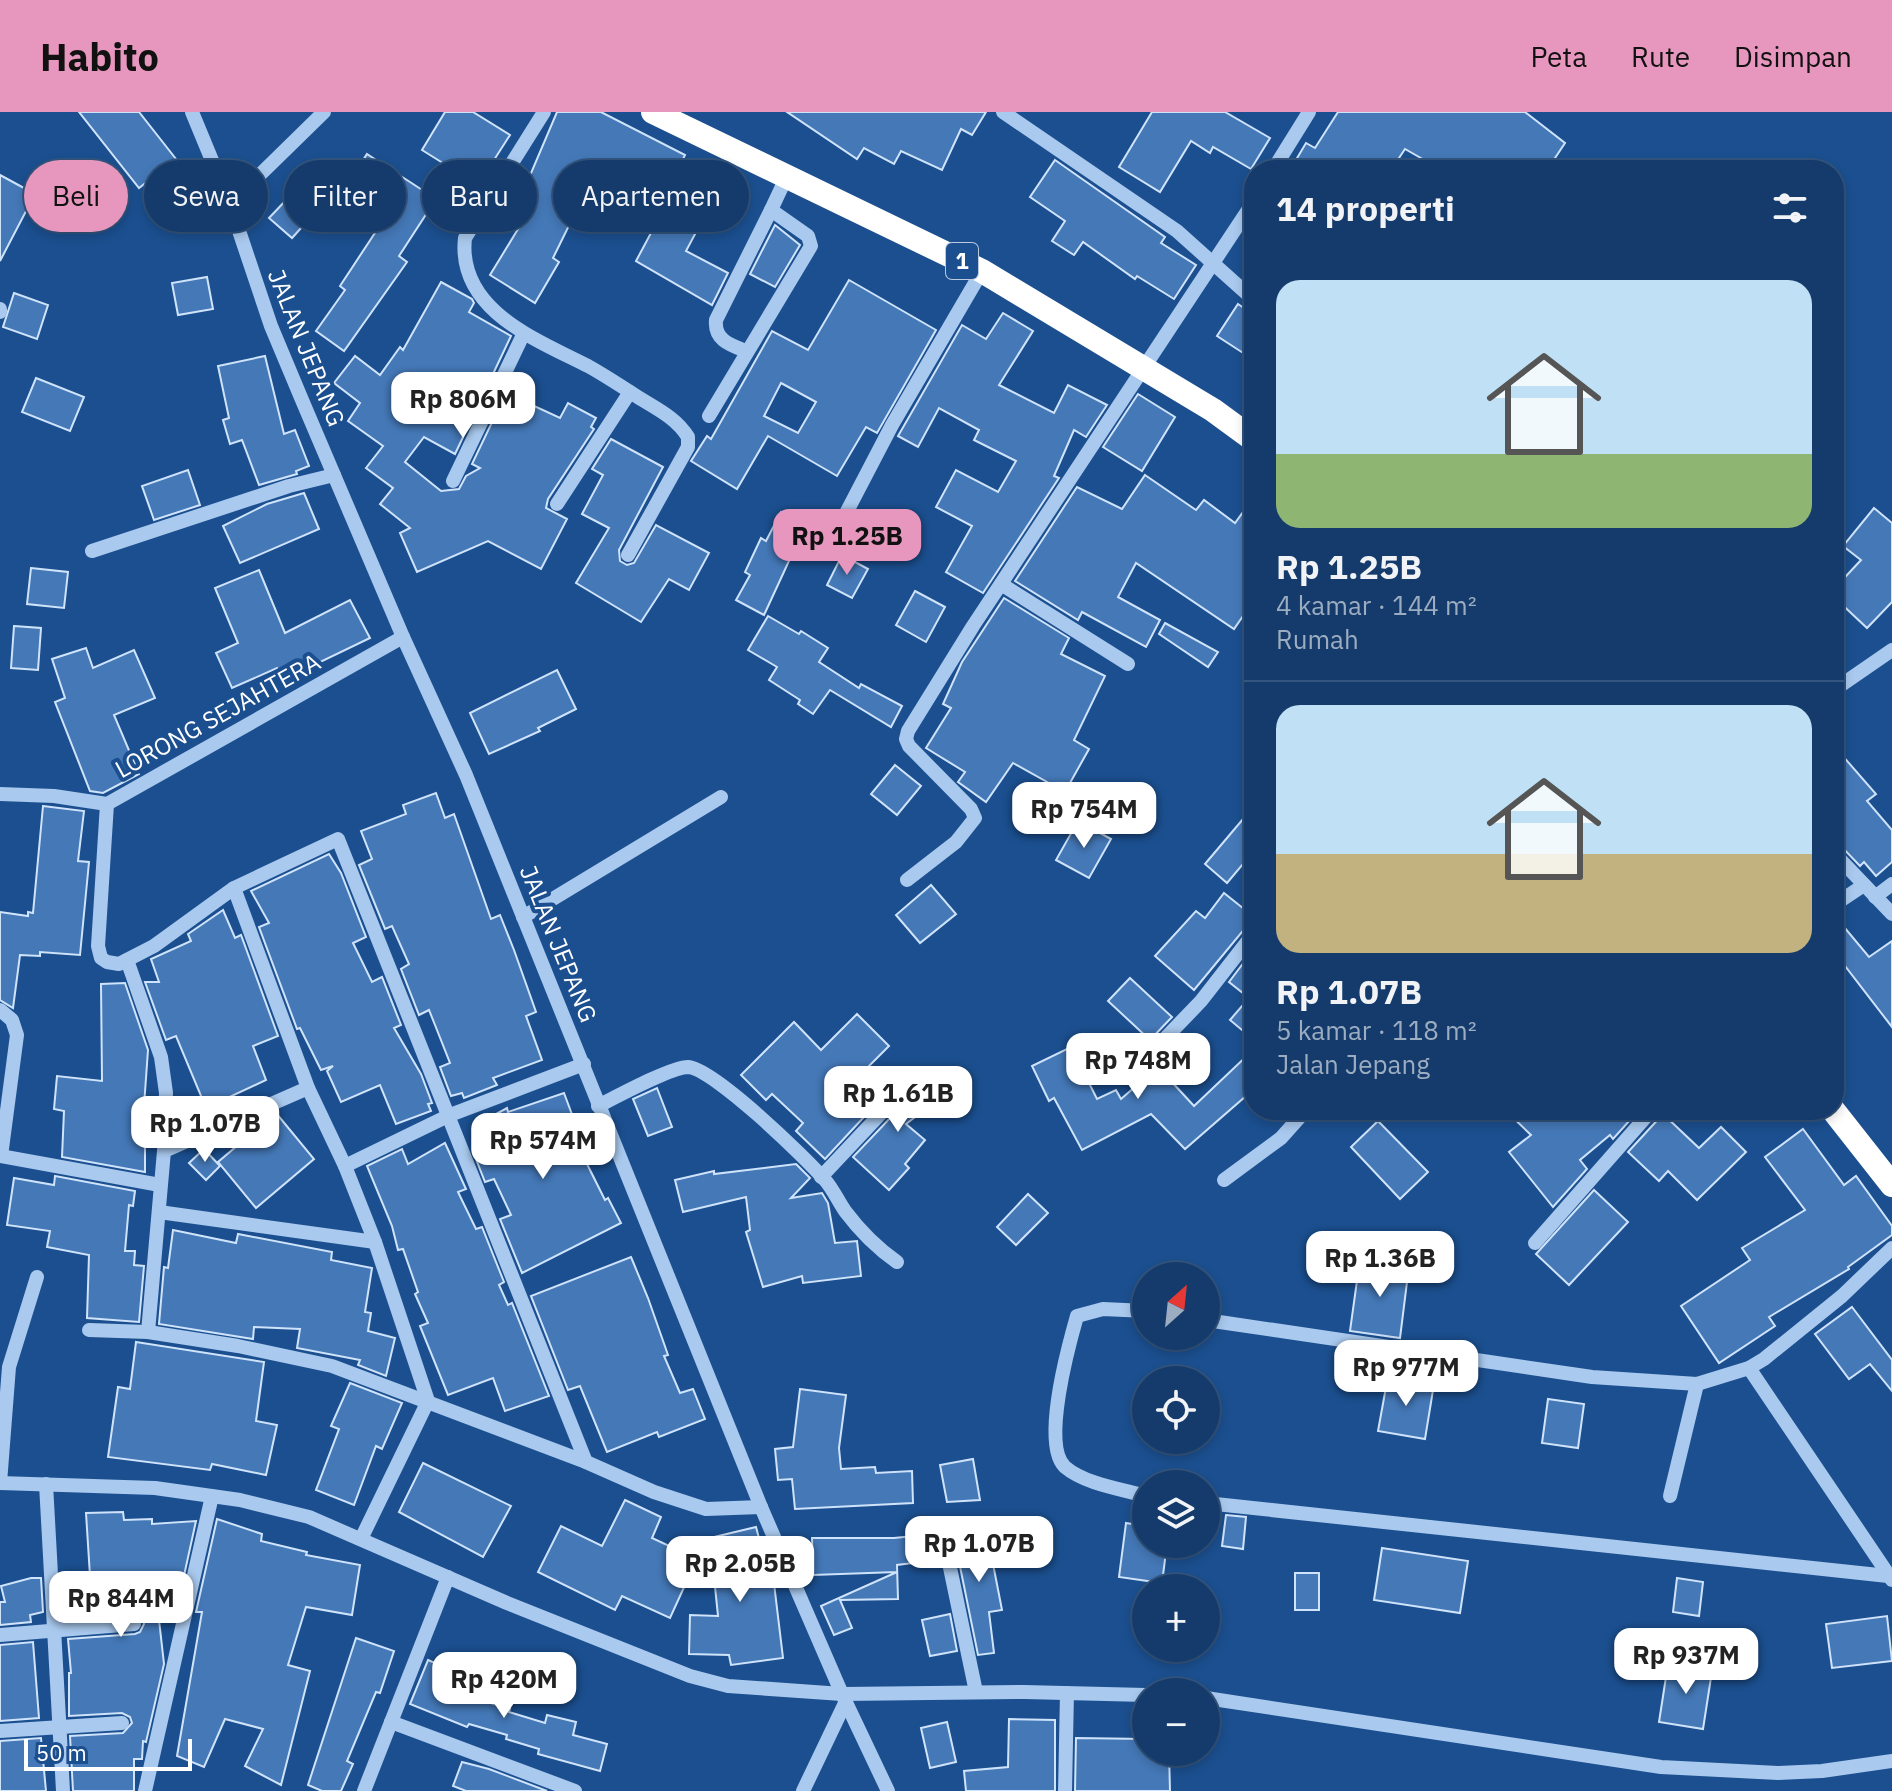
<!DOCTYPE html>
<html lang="id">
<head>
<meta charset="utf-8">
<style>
  :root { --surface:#143b6b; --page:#214673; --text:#f1f3f6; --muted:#9dadc1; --line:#33557e; --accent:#e797bd }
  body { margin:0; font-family:"IBM Plex Sans",sans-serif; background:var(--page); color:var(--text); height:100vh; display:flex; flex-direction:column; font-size:30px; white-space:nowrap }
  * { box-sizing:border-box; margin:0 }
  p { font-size:26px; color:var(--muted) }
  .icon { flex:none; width:44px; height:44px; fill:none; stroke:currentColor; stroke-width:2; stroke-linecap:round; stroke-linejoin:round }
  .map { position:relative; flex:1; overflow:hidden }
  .details { position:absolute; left:1244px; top:48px; width:600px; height:960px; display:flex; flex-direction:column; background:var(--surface); border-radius:32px; box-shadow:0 4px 12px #0003,0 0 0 2px var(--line) }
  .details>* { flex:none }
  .guide { position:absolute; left:24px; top:48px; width:760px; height:72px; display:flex; gap:16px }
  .needle { width:52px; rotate:27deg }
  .buttons { position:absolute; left:1132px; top:1150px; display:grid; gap:16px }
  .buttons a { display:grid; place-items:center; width:88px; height:88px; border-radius:50%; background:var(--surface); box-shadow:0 4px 12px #0003,0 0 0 2px var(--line); font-size:40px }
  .scale { position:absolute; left:24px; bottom:20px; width:168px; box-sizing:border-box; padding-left:8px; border:4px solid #fff; border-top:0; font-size:22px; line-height:28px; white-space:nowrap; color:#fff; -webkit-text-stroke:6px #1b4f8f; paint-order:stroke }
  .price { position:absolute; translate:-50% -68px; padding:0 18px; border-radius:16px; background:#fff; color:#222; font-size:26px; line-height:52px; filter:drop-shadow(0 2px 4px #0008) }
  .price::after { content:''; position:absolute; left:50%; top:48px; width:24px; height:18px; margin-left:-12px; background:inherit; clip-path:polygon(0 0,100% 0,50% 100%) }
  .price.on { background:var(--accent); color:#111 }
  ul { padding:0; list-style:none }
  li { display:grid; align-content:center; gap:16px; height:424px; padding:0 32px }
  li+li { border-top:2px solid var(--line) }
  li span { display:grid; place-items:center; height:248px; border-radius:24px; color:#555 }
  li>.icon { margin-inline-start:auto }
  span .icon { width:144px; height:144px; fill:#fffc; stroke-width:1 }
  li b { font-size:34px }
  h2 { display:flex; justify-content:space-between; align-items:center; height:96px; padding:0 32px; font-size:34px }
  .chip { padding:0 28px; border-radius:36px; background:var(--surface); box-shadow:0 4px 12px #0003,0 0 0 2px var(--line); font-size:28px; line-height:72px }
  .chip.on { background:var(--accent); color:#111 }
  header { display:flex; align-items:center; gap:48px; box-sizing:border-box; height:112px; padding:0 40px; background:var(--accent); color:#111 }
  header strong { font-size:38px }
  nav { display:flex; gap:44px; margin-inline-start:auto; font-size:28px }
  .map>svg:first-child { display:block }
</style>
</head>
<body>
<header>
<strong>Habito</strong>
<nav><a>Peta</a><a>Rute</a><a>Disimpan</a></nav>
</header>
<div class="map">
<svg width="1892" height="1679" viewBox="0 0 1892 1679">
  <rect width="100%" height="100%" fill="#1b4f8f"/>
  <g fill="#4478b7" stroke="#cfe3fa" stroke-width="2" fill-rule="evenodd">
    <path d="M79,0H139L176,47L139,76Z"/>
    <path d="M445,0H473L510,23L478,73L422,38Z"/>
    <path d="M557,0H601L685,43L664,87L601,58L590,85L584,83L553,146L559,150L535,191L490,163L529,99L512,91L525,64L529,66Z"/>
    <path d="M787,0H986L972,23L961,17L942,58L901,39L894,52L864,36L857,47Z"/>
    <path d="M1152,0H1225L1270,26L1251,57L1213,35L1210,41L1191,29L1160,80L1119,55Z"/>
    <path d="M1338,0H1525L1565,31L1547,58H1442L1405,37L1391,58H1290L1306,31L1315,36Z"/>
    <path d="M367,42L436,87L399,144L407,150L344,239L316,219L345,178L340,174L392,95L351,67Z"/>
    <path d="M1055,48L1165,125L1161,131L1196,153L1174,187L1137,164L1135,167L1083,130L1074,143L1052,129L1065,109L1030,85Z"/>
    <path d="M0,63L35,82L0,149Z"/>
    <path d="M289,85L311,105L292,126L269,106Z"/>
    <path d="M667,91L702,109L686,139L728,161L712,193L636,149Z"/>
    <path d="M775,113L800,133L775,175L750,162Z"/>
    <path d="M207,165L213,197L178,203L172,171Z"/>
    <path d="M849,168L936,218L877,321L866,315L837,364L768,324L737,377L691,349L707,324L711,327L772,219L808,238ZM781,271L816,290L798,321L764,304Z"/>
    <path d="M441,170L472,187L474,191L469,200L511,224L455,342L424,325L405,350L441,379L459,377L466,364L480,356L472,352L506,281L560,306L568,291L596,306L591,315L594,317L548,387L546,396L567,407L541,457L488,429L417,460L400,421L410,416L380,392L393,376L366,356L383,334L348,309L360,291L334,271L355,244L380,263L400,235L403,238Z"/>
    <path d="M14,181L48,193L37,227L3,215Z"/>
    <path d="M1238,192L1254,203V248L1217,224Z"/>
    <path d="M1003,201L1033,219L999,273L1054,301L1068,273L1107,293L1086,325L1074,318L1054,364L1059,366L983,481L946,460L972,414L936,395L956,358L998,380L1016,349L974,328L979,318L939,296L918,335L898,324L962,213L986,227Z"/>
    <path d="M265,244L284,322L295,318L309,354L296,359L297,362L259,373L242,328L230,332L223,308L229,306L218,254Z"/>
    <path d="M36,266L84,285L70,319L22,300Z"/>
    <path d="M1138,282L1175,305L1142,359L1103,335Z"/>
    <path d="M611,327L663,355L619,438L620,449L627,453L634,451L656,413L709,441L689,478L669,467L641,510L576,471L609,416L582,402L603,363L592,357Z"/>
    <path d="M188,358L200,393L154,408L142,374Z"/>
    <path d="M1145,363L1196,398L1204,388L1235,411L1254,385V488L1234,517L1136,451L1118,485L1160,508L1146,535L1082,500L1078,508L1015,469L1077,375L1122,397Z"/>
    <path d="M304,381L319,417L240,451L223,414L267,392Z"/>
    <path d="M1874,396L1892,411V490L1867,516L1834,485V477L1861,448L1843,434Z"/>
    <path d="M781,400L811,416L799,440L794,438L764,503L736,488L750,463L745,460L761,426L766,429Z"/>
    <path d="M842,443L868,457L852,486L827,473Z"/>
    <path d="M31,456L68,460L64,496L27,492Z"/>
    <path d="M259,458L285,521L350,488L370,526L283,568L277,556L232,576L216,541L238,531L215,476Z"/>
    <path d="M915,479L945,495L926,530L896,513Z"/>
    <path d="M1004,486L1069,526L1061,542L1105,564L1074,628L1089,637L1065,680L1013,651L986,690L958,670L965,660L926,636L951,596L943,592L962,550Z"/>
    <path d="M768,504L799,522L801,519L828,536L819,550L859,576L861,572L902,594L891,615L830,578L813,602L798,592L800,588L769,568L777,555L748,538Z"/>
    <path d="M1165,511L1218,540L1208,555L1159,522Z"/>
    <path d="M14,514L41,516L38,558L11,556Z"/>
    <path d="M86,536L93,556L134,538L155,586L114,603L139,662L103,681L90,679L55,590L65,586L52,547Z"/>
    <path d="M557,558L576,597L538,616L540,619L489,642L470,601Z"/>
    <path d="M1834,634L1876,682L1867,689L1892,718V750L1876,764L1864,750L1860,754L1841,734L1834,731Z"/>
    <path d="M895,653L921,674L897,703L871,682Z"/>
    <path d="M436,681L445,706L454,702L491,807L500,803L514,838L536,900L526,904L542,948L493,966L497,973L464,986L462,981L451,984L440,955L450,951L435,913L429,898L419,903L401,857L409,852L392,814L385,817L359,753L372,747L361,719L406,702L403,693Z"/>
    <path d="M43,694L84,699L78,749L89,750L80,843L40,840V844L20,843L13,896L0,888V800L28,804V800L33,801Z"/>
    <path d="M1254,694V739L1227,771L1205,752Z"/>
    <path d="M1078,709L1111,727L1089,766L1056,748Z"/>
    <path d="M329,742L341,761L366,825L353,831L372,870L382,865L401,913L394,916L421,962L432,991L428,992L431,999L396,1012L380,973L341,990L327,959L333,954L321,958L300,916L297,917L259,815L269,811L251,779Z"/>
    <path d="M931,773L956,802L920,831L896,803Z"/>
    <path d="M1224,781L1254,805V811L1246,815L1194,878L1155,844L1196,799L1205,806Z"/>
    <path d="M223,798L235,826L241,823L278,924L253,934L266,968L206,996L176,924L166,928L145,870H159L151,847L191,829L188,822Z"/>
    <path d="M1834,803L1869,845L1892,829V915L1845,854L1834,863Z"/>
    <path d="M1254,837V928L1230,908L1249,886L1229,870Z"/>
    <path d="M1130,866L1172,905L1150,928L1108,889Z"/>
    <path d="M125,871L148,938L144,994H139V1032L145,1033V1060L62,1045L64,999L54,997L57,964L102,969L101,872Z"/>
    <path d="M857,902L889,934L857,966L876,983V992L825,1047L796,1019L803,1011L772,982L766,988L741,963L794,910L821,938Z"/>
    <path d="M1071,935L1097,987L1116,978L1121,987L1158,955L1194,994L1254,937V977L1185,1037L1151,1002L1082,1038L1054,986L1049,989L1032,954Z"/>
    <path d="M921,961L940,986L906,1012L925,1028L905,1052L909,1056L889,1078L853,1045L893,1003L896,979Z"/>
    <path d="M657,976L672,1015L648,1024L633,987Z"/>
    <path d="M564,981L580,1024L574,1026L605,1088L608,1086L621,1111L522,1161L500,1107L511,1103L494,1067L485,1070L476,1047L489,1042L476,1013L507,996L508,1000Z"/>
    <path d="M1505,998H1624L1631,1007L1613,1027L1610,1023L1580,1048L1587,1057L1553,1095L1509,1040L1531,1023Z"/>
    <path d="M276,1001L314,1047L256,1096L218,1050Z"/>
    <path d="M1663,1002L1699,1036L1721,1015L1746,1040L1697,1088L1668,1059L1659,1069L1628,1040Z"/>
    <path d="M1378,1009L1428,1060L1400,1087L1351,1035Z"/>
    <path d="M1803,1017L1844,1073L1856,1064L1892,1114V1123L1848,1155L1849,1157L1769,1205L1775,1214L1719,1251L1681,1194L1750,1148L1742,1136L1805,1098L1765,1045Z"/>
    <path d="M445,1031L466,1077L458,1080L476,1117L482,1115L504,1170L499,1173L508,1193L512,1191L549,1284L505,1299L493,1266L448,1283L420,1214L428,1211L415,1182L418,1180L403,1137L398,1138L392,1114L367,1054L402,1037L408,1052Z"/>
    <path d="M204,1037L220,1054L206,1068L189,1051Z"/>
    <path d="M796,1052L810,1066L791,1086L822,1081L828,1091L835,1131L857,1129L861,1164L803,1171L802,1164L763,1175L746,1120L750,1118L746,1085L683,1100L675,1068L714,1059V1062Z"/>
    <path d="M55,1064L135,1079L133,1094L129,1093L125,1139H135L134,1153L144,1154L139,1210L87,1206L89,1143L47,1135L50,1119L7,1113L14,1066L54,1073Z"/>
    <path d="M1594,1078L1628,1110L1569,1173L1536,1142Z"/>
    <path d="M1028,1082L1048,1101L1016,1133L997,1115Z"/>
    <path d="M173,1118L236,1131L238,1122L332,1140L331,1148L372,1156L365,1200L371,1201L368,1219L395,1226L386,1264L358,1253L360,1248L297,1236L300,1217L254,1215L253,1227L159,1212L164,1155L168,1156Z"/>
    <path d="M631,1145L648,1186L668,1243L664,1244L680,1281L693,1277L705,1307L659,1325L657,1320L607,1340L580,1274L568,1278L531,1184Z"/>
    <path d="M1360,1147L1409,1154L1400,1226L1350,1219Z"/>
    <path d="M1852,1195L1892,1248V1279L1870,1252L1849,1267L1815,1222Z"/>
    <path d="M136,1230L264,1250L256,1309L277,1313L266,1363L212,1352L210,1358L108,1345L118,1275L130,1277Z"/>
    <path d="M1388,1264L1434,1272L1425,1327L1378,1319Z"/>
    <path d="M350,1271L402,1291L382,1337L376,1334L354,1393L316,1378L339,1317L331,1314Z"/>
    <path d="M800,1277L846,1283L839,1336L841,1357L875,1355L876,1361L912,1359L913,1391L795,1397L792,1367L778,1368L775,1337L793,1335Z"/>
    <path d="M1548,1287L1584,1292L1578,1336L1542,1331Z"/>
    <path d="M973,1347L980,1388L947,1390L940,1353Z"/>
    <path d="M423,1351L511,1394L483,1445L399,1400Z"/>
    <path d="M625,1388L661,1405L652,1426L697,1447L670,1506L622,1484L615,1498L538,1460L561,1414L602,1434Z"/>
    <path d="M123,1400L124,1408L152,1407V1412L196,1409L176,1500L158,1499L164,1552L146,1630L143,1629L142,1647H134V1679H73L70,1624L123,1621L132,1611L130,1605L122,1601L69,1604V1561H71L68,1527L135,1522L140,1520L144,1512L142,1506L134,1502L67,1508L61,1465L90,1464L86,1401Z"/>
    <path d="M1226,1403L1246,1405L1243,1437L1222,1434Z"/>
    <path d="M217,1407L262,1422L261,1429L307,1440L306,1443L360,1453L352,1503L306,1495L288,1553L310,1559L281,1673L245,1654L263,1617L225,1607L204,1655L177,1644L202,1500H196Z"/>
    <path d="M1126,1411L1146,1414V1432H1167L1162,1471L1119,1465Z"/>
    <path d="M756,1415L767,1456L772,1455L783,1546L731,1553L729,1543L689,1542L690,1503L718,1504L713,1455L718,1456L710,1426Z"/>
    <path d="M986,1416L1002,1498L989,1500L994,1541L978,1543L953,1420Z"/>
    <path d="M933,1422L938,1448L897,1453L898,1487L840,1488L852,1516L834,1523L821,1494L897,1460L813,1463L812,1426H894Z"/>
    <path d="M1382,1436L1468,1449L1460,1501L1374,1488Z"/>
    <rect x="1295" y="1461" width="24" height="37"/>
    <path d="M31,1466H41L43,1500L30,1503L31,1510L0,1513V1490H5L1,1474Z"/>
    <path d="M1677,1466L1703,1470L1699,1504L1673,1500Z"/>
    <path d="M950,1502L957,1539L930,1544L922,1508Z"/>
    <path d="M1887,1504L1892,1549L1832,1556L1826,1512Z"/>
    <path d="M356,1526L394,1539L380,1581L376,1580L347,1649L353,1652L341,1679H322L308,1673Z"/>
    <path d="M33,1530L39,1606L0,1609V1533Z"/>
    <path d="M428,1548L453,1559L449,1569L480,1580L478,1587L510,1597L509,1600L545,1611L547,1603L576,1610L573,1623L607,1632L600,1659L538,1642L539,1637L506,1627L507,1623L469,1612L467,1615L410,1592Z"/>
    <path d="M1668,1552L1712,1559L1703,1617L1659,1610Z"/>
    <path d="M1009,1607L1055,1608V1679H966L964,1659L1008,1655Z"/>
    <path d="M947,1610L956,1650L930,1656L921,1616Z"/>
    <path d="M41,1626L46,1679H0V1629Z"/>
    <path d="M1076,1626L1146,1627V1640H1169L1170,1679H1075Z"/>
    <path d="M462,1650L489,1657L547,1679H466L453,1674Z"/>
  </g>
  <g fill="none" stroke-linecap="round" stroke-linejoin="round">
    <g stroke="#a9c9ee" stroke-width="14">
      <path d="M192,0L230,92L271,214L302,288L403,525L466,663L761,1395L842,1582L888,1679"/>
      <path d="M544,0L465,126C457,198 537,228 588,254C606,264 624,276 641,287C659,298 677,307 688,325V335L628,443"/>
      <path d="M1003,0L1177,119L1254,188"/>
      <path d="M1273,58L1309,0"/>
      <path d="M230,92L324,0"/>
      <path d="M0,197V200"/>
      <path d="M746,239C730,233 714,228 716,208L771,98"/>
      <path d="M709,304L811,134L808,124L771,98L786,66"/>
      <path d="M453,369L523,223"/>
      <path d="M557,392L630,280"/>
      <path d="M843,407L892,313L982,159"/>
      <path d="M92,439L289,374L334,363"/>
      <path d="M1001,472L1128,552"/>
      <path d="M1834,578L1892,538"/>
      <path d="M0,682L54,684L107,692L403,525"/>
      <path d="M107,692L98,834L101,846L107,850L119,852L154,834L234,776L338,727L586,1350L654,1380L706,1397L761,1395"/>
      <path d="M1834,741L1892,802"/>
      <path d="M907,768L956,730L975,706L971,697L909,634L906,627L908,619L973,514L1254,89"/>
      <path d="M234,776L308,976L345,1054L450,1003L584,952"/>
      <path d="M1875,785L1892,772"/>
      <path d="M1834,793L1864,773"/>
      <path d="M523,805L721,685"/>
      <path d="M127,848L161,945L166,981L164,1039"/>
      <path d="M0,898L12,908L17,923L1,1044"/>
      <path d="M1127,966L1201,889L1254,821"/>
      <path d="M598,994C616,985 671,955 688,955C713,956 806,1046 825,1068C833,1077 838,1089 845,1099C860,1119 877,1136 897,1150"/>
      <path d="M0,1044L160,1073"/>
      <path d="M345,1054L375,1130L428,1289L361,1427"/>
      <path d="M821,1065L886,996V980L878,963"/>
      <path d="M1224,1068L1281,1026L1306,998"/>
      <path d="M159,1100L375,1130"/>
      <path d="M1535,1131L1652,998"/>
      <path d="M1146,1199L1103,1197L1077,1204C1069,1232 1041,1333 1065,1355C1085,1372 1121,1377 1146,1384"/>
      <path d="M1206,1208L1592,1265L1697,1272L1749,1256L1764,1247L1842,1184L1892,1136"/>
      <path d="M89,1218L148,1220L238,1234L332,1254L586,1350"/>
      <path d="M148,1220L164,1039L308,976"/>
      <path d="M1749,1256L1892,1468"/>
      <path d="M0,1371L155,1376L240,1388L309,1405L507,1491L690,1564L728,1574L842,1582L1024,1580L1146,1583"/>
      <path d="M0,1371L9,1255L37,1165"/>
      <path d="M46,1372L63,1679"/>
      <path d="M1670,1384L1697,1272"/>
      <path d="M1206,1391L1888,1464"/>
      <path d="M943,1422L976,1580"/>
      <path d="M0,1523L134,1512"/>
      <path d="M1206,1586L1661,1655L1778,1661L1822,1659L1892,1649"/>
      <path d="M391,1610L575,1679"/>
      <path d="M0,1619L122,1611"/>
      <path d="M145,1679L212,1384"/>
      <path d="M364,1679L448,1465"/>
      <path d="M803,1679L846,1589"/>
      <path d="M1065,1679L1067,1581"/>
    </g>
    <g stroke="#fff" stroke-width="24">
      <path d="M653,0L982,159L1213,298L1254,328"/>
      <path d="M1833,998L1892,1073"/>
    </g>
  </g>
  <g text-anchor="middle" stroke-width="8" stroke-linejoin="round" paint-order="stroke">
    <rect fill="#1b4f8f" stroke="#bbcadd" stroke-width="2" x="946" y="131" width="32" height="36" rx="6"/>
    <g font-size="22" font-weight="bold" fill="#fff">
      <text x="962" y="157">1</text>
    </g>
    <g font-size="24" fill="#fff" stroke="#1b4f8f">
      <text transform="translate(306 236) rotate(68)" y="8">JALAN JEPANG</text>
      <text transform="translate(218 604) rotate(-29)" y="8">LORONG SEJAHTERA</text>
      <text transform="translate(558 832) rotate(68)" y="8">JALAN JEPANG</text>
    </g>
  </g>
</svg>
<div class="buttons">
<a><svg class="needle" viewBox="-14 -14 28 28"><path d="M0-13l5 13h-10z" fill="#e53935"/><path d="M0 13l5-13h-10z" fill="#9dadc1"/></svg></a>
<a><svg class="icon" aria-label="locate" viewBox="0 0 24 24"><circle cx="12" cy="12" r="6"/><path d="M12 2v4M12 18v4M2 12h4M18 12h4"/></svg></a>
<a><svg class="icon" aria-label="layers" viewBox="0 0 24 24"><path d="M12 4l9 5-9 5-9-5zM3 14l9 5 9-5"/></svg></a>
<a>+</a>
<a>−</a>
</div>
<div class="scale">50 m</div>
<b class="price" style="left:463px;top:328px">Rp 806M</b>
<b class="price on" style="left:847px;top:465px">Rp 1.25B</b>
<b class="price" style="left:1084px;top:738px">Rp 754M</b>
<b class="price" style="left:1138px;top:989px">Rp 748M</b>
<b class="price" style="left:898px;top:1022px">Rp 1.61B</b>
<b class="price" style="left:205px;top:1052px">Rp 1.07B</b>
<b class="price" style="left:543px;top:1069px">Rp 574M</b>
<b class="price" style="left:1380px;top:1187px">Rp 1.36B</b>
<b class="price" style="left:1406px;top:1296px">Rp 977M</b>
<b class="price" style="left:979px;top:1472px">Rp 1.07B</b>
<b class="price" style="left:740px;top:1492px">Rp 2.05B</b>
<b class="price" style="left:121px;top:1527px">Rp 844M</b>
<b class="price" style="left:1686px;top:1584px">Rp 937M</b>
<b class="price" style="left:504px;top:1608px">Rp 420M</b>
<div class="guide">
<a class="chip on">Beli</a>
<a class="chip">Sewa</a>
<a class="chip">Filter</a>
<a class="chip">Baru</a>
<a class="chip">Apartemen</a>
</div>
<section class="details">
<h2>14 properti<svg class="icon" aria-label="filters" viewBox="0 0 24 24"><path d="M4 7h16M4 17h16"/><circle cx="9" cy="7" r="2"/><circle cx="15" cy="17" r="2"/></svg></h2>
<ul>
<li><span style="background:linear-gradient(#bfe0f5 70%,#8fb573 0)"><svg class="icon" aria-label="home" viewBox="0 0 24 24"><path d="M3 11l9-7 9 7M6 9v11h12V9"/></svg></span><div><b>Rp 1.25B</b><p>4 kamar · 144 m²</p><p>Rumah</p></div></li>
<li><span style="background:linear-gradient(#bfe0f5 60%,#c2b280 0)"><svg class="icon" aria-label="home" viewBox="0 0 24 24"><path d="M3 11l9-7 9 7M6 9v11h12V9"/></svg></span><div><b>Rp 1.07B</b><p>5 kamar · 118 m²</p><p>Jalan Jepang</p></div></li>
</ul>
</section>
</div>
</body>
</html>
